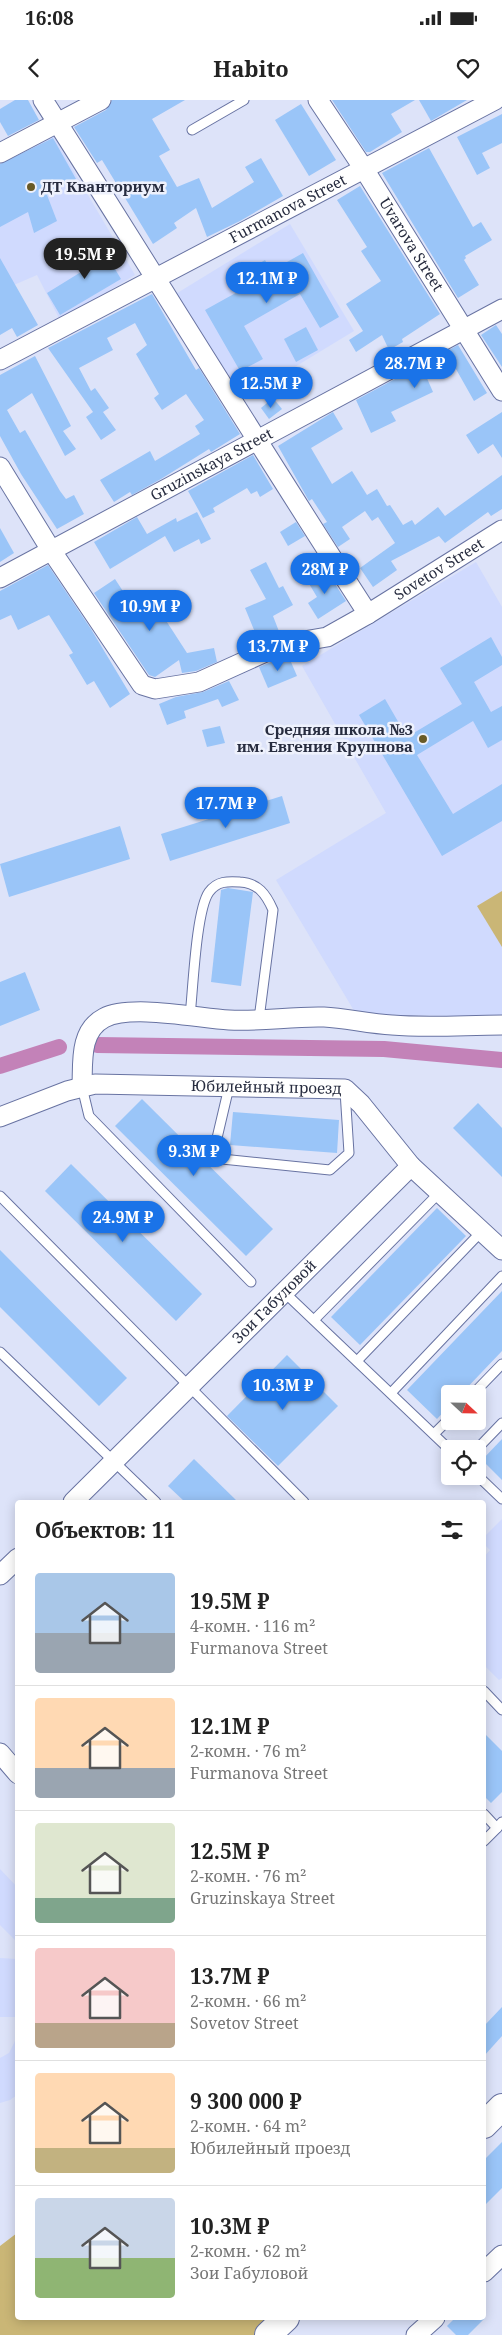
<!DOCTYPE html>
<html lang="ru">
<head>
<meta charset="utf-8">
<style>
  :root { --surface:#fff; --page:#f6f6f6; --text:#222; --muted:#767676; --line:#e0e0e0; --accent:#1a73e8 }
  body { margin:0; font-family:"Noto Serif",serif; background:var(--page); color:var(--text); height:100vh; display:flex; flex-direction:column; font-size:19px; white-space:nowrap }
  * { box-sizing:border-box; margin:0 }
  p { font-size:16px; color:var(--muted) }
  .icon { flex:none; width:28px; height:28px; fill:none; stroke:currentColor; stroke-width:2; stroke-linecap:round; stroke-linejoin:round }
  .map { position:relative; flex:1; overflow:hidden }
  .panel { position:absolute; left:15px; top:1400px; width:471px; height:820px; display:flex; flex-direction:column; background:var(--surface); border-radius:5px; box-shadow:0 2px 12px #0003 }
  .panel>* { flex:none }
  .needle { width:32px; rotate:112deg }
  .buttons { position:absolute; left:441px; top:1285px; display:grid; gap:10px }
  .buttons a { display:grid; place-items:center; width:45px; height:45px; border-radius:5px; background:var(--surface); box-shadow:0 2px 12px #0003; font-size:25px }
  .price { position:absolute; translate:-50% -42px; padding:0 11px; border-radius:18px; background:var(--accent); color:#fff; font-size:16px; line-height:32px; filter:drop-shadow(0 1px 2px #0008) }
  .price::after { content:''; position:absolute; left:50%; top:30px; width:15px; height:11px; margin-left:-8px; background:inherit; clip-path:polygon(0 0,100% 0,50% 100%) }
  .price.current { background:#222; color:#fff }
  ul { padding:0; list-style:none }
  li { display:flex; align-items:center; gap:15px; height:125px; padding:0 20px }
  li+li { border-top:1px solid var(--line) }
  li span { display:grid; place-items:center; flex:none; width:140px; height:100px; border-radius:5px; color:#555 }
  li>.icon { margin-inline-start:auto }
  span .icon { width:60px; height:60px; fill:#fffc; stroke-width:1 }
  li b { font-size:21px }
  h2 { display:flex; justify-content:space-between; align-items:center; height:60px; padding:0 20px; font-size:21px }
  .status { display:flex; justify-content:space-between; align-items:center; height:35px; padding:0 25px; background:var(--surface); direction:ltr }
  .status svg { height:14px; fill:currentColor }
  header { display:flex; justify-content:space-between; align-items:center; height:65px; padding:0 20px; background:var(--surface); font-size:22px; font-weight:700 }
  .map>svg:first-child { display:block }
</style>
</head>
<body>
<div class="status"><b>16:08</b><svg viewBox="0 0 49 12"><path d="M0 12V9h3v3zM5 12V6h3v6zM10 12V3h3v9zM15 12V0h3v12zM26 1h20v11H26zM47 4h2v5h-2z"/></svg></div>
<header><svg class="icon" aria-label="back" viewBox="0 0 24 24"><path d="M15 5l-7 7 7 7"/></svg>Habito<svg class="icon" aria-label="heart" viewBox="0 0 24 24"><path d="M12 20l-8-8c-3-5 5-10 8-4 3-6 11-1 8 4z"/></svg></header>
<div class="map">
<svg width="502" height="2235" viewBox="0 0 502 2235">
  <rect width="100%" height="100%" fill="#dde3f9"/>
  <g fill="#d0dafe">
    <path d="M52,34L135,175L60,220L37,175L0,191V63Z"/>
    <path d="M290,124L354,231L239,301L174,195Z"/>
    <path d="M476,462L502,507V917L356,914L276,780L386,713L302,566Z"/>
    <path d="M502,1419V1578L499,1580L484,1565V1457L490,1450L484,1444V1437Z"/>
    <path d="M0,1769L17,1787V1846L15,1840L0,1825Z"/>
    <path d="M0,1858L17,1859V1917H0Z"/>
    <path d="M17,1937V1995L10,2000L0,2003V1958L9,1953Z"/>
  </g>
  <g fill="#cab676">
    <path d="M502,791V847L477,806Z"/>
    <path d="M17,2133L18,2218H283L275,2235H0V2146Z"/>
  </g>
  <g fill="none" stroke-linecap="round" stroke-linejoin="round">
    <g stroke="#c382b8" stroke-width="16">
      <path d="M97,945L384,949L502,960"/>
      <path d="M0,966L59,947"/>
    </g>
  </g>
  <g fill="#9ac5f8">
    <path d="M15,0H28L39,20L8,36L0,22V9Z"/>
    <path d="M112,0H185L152,19L170,50L159,56L177,87L199,78L212,108L254,82L245,67L261,58L283,96L240,121L207,137L196,108L174,123L177,128L153,144L102,60L97,63L74,27L106,10Z"/>
    <path d="M332,0H415L391,14L402,32L370,52H366Z"/>
    <path d="M419,0H467L431,21Z"/>
    <path d="M301,4L336,60L309,76L275,20Z"/>
    <path d="M502,14V43L482,53L490,68L477,75L457,37Z"/>
    <path d="M53,38L76,79L47,95L57,121L34,133L28,112L0,127V64Z"/>
    <path d="M429,48L473,127L481,122L492,140L465,156L466,158L464,160L479,185L458,198L382,73Z"/>
    <path d="M360,86L440,214L402,239L403,242L389,250L382,235L356,252L349,240L363,231L346,204L381,181L361,151L367,147L337,100Z"/>
    <path d="M100,144L121,179L60,215L47,193L81,172L74,160Z"/>
    <path d="M303,153L339,217L320,228L300,194L244,226L263,259L240,271L205,210L241,190L234,178L265,160L271,171Z"/>
    <path d="M0,158L38,225L17,237L12,228L0,235Z"/>
    <path d="M152,194L196,270L199,268L240,334L211,352L209,349L161,379L132,395L130,392L114,402L100,380L150,351L155,361L200,334L195,326L204,320L186,294L162,310L154,298L159,294L136,254L147,245L135,223L107,238L113,250L79,268L91,291L95,288L109,308L103,312L116,330L101,340L86,317L93,312L48,248Z"/>
    <path d="M496,225L502,234V267L481,235Z"/>
    <path d="M306,227L318,250L296,262L284,239Z"/>
    <path d="M458,245L487,293L474,301L452,262L426,276L433,292L391,312L396,321L371,333L356,300Z"/>
    <path d="M35,256L71,326L63,331L76,349L65,356L32,293L7,310L20,333L25,330L60,391L66,399L74,395L84,414L57,429L21,374L0,336V275Z"/>
    <path d="M273,298L282,309L269,319L261,308Z"/>
    <path d="M333,312L343,329L311,348L332,384L352,371L367,395L377,389L387,406L390,405L403,425L412,420L415,425L438,407L445,416L502,375V409L491,416L488,412L445,443L439,436L391,461L397,470L373,487L360,468L395,443L378,417L372,421L365,411L342,427L350,439L338,447L323,424L327,422L312,399L309,401L278,346Z"/>
    <path d="M502,312V358L493,344L478,354L466,335Z"/>
    <path d="M253,355L273,389L260,397L257,391L251,394L247,388L213,408L215,412L203,418L188,391Z"/>
    <path d="M197,412L211,439L201,444L199,439L174,452L165,436L110,469L94,442L137,417L147,434L176,418L177,422Z"/>
    <path d="M296,422L305,436L288,446L280,432Z"/>
    <path d="M0,428L14,453L0,462Z"/>
    <path d="M266,462L279,488L283,486L293,505L273,516L280,534L259,542L245,508L266,499L250,470Z"/>
    <path d="M48,465L91,529L130,594L110,608L94,581L87,585L69,555L73,553L49,515L18,530L11,515L0,520V491Z"/>
    <path d="M326,470L346,501L318,519L308,503L317,497L308,482Z"/>
    <path d="M115,479L132,505L156,490L172,515L165,519L187,553L214,548L217,562L196,571L182,573L179,560L155,577L149,575L94,493Z"/>
    <path d="M491,537L502,557V565L474,582L491,612L502,606V640L488,648L473,621L417,655L453,714L502,684V721L442,756L359,615L385,599L407,637L462,604L440,568Z"/>
    <path d="M288,555L297,576L268,588L259,567Z"/>
    <path d="M229,581L239,600L222,607L218,599L184,611L186,618L167,625L159,604L176,597L203,592Z"/>
    <path d="M220,626L225,643L207,647L202,630Z"/>
    <path d="M282,696L290,723L170,761L161,734Z"/>
    <path d="M120,726L130,759L9,797L0,764Z"/>
    <path d="M228,788L253,792L241,886L211,882L221,790Z"/>
    <path d="M25,872L40,910L0,926V882Z"/>
    <path d="M142,999L273,1129L246,1156L115,1026Z"/>
    <path d="M478,1003L502,1028V1077L453,1028Z"/>
    <path d="M233,1012L339,1020L337,1053L230,1045Z"/>
    <path d="M71,1064L202,1194L176,1221L45,1091Z"/>
    <path d="M437,1108L466,1136L360,1245L331,1217Z"/>
    <path d="M0,1150L127,1278L99,1306L0,1207Z"/>
    <path d="M502,1191V1251L461,1294H450V1305L437,1319L407,1290Z"/>
    <path d="M287,1255L338,1306L278,1366L227,1316Z"/>
    <path d="M502,1339V1380L482,1360Z"/>
    <path d="M194,1359L238,1402H185L168,1386Z"/>
    <path d="M484,1633L502,1651V1692L491,1703L484,1696Z"/>
    <path d="M502,1907V1936L484,1956V1926Z"/>
    <path d="M502,2042V2088L484,2106V2060Z"/>
    <path d="M455,2218H485L468,2235H456L447,2226Z"/>
  </g>
  <g fill="none" stroke-linecap="round" stroke-linejoin="round">
    <defs>
      <g id="service">
        <path d="M192,30L244,0"/>
        <path d="M190,916C193,890 196,810 209,792C217,781 228,781 240,782C258,783 266,794 273,810L259,919"/>
        <path d="M82,987L89,1016L251,1182"/>
        <path d="M229,987L217,1038L222,1059L330,1070L349,1053L345,991"/>
        <path d="M0,1096L304,1402"/>
        <path d="M284,1192L450,1350"/>
        <path d="M314,1220L440,1092"/>
        <path d="M0,1252L156,1402"/>
        <path d="M357,1261L482,1131"/>
        <path d="M391,1293L502,1176"/>
        <path d="M473,1294L502,1264"/>
        <path d="M434,1334L450,1318"/>
        <path d="M477,1349L502,1323"/>
        <path d="M478,1376L502,1399"/>
        <path d="M484,1591L502,1610"/>
        <path d="M484,1714L497,1728L502,1722"/>
        <path d="M484,1741L497,1728"/>
      </g>
      <g id="minor">
        <path d="M43,0C152,171 258,344 368,514"/>
        <path id="s1" d="M318,0L364,69L502,291"/>
        <path d="M0,53L101,0"/>
        <path id="s2" d="M0,260L495,0"/>
        <path id="s3" d="M0,367L51,450L142,585L155,589L199,582L281,545L327,537L368,514L502,430"/>
        <path id="s4" d="M0,478L502,209"/>
        <path d="M82,986C83,963 79,931 104,918C131,904 197,918 229,920C260,922 292,916 324,917C346,918 369,924 392,925C428,928 466,925 502,925"/>
        <path id="s5" d="M0,1017L67,991L95,984L345,989L361,1004L411,1066L502,1150"/>
        <path id="s6" d="M73,1402L411,1066"/>
        <path d="M0,1475L18,1458"/>
        <path d="M0,1653L18,1674"/>
        <path d="M484,2172L502,2155"/>
        <path d="M416,2235L435,2218"/>
      </g>
      <g id="secondary">
        <path d="M484,2025L502,2007"/>
        <path d="M268,2235L286,2218"/>
      </g>
    </defs>
    <use href="#service" stroke="#6873a2" stroke-width="11"/>
    <use href="#minor" stroke="#6873a2" stroke-width="21"/>
    <use href="#secondary" stroke="#6873a2" stroke-width="28"/>
    <use href="#service" stroke="#fff" stroke-width="9"/>
    <use href="#minor" stroke="#fff" stroke-width="19"/>
    <use href="#secondary" stroke="#fff" stroke-width="26"/>
  </g>
  <g fill="#685a27" stroke="#eef1fc" stroke-width="2">
    <circle cx="31" cy="87" r="5"/>
    <circle cx="423" cy="639" r="5"/>
  </g>
  <g text-anchor="middle" stroke-width="5" stroke-linejoin="round" paint-order="stroke">
    <g font-size="15" font-weight="bold" fill="#272c3f" stroke="#eef1fc" text-anchor="start">
      <text x="41" y="92">ДТ Кванториум</text>
      <text x="413" y="635" text-anchor="end">Средняя школа №3<tspan x="413" dy="17">им. Евгения Крупнова</tspan></text>
    </g>
    <g font-size="15" fill="#272c3f" stroke="#eef1fc">
      <text dy="5" stroke="none"><textPath href="#s2" startOffset="325">Furmanova Street</textPath></text>
      <text dy="5" stroke="none"><textPath href="#s1" startOffset="172">Uvarova Street</textPath></text>
      <text dy="5" stroke="none"><textPath href="#s4" startOffset="240">Gruzinskaya Street</textPath></text>
      <text dy="5" stroke="none"><textPath href="#s3" startOffset="586">Sovetov Street</textPath></text>
      <text dy="5" stroke="none"><textPath href="#s5" startOffset="272">Юбилейный проезд</textPath></text>
      <text dy="5" stroke="none"><textPath href="#s6" startOffset="284">Зои Габуловой</textPath></text>
    </g>
  </g>
</svg>
<div class="buttons">
<a><svg class="needle" viewBox="-14 -14 28 28"><path d="M0-13l5 13h-10z" fill="#e53935"/><path d="M0 13l5-13h-10z" fill="#767676"/></svg></a>
<a><svg class="icon" aria-label="locate" viewBox="0 0 24 24"><circle cx="12" cy="12" r="6"/><path d="M12 2v4M12 18v4M2 12h4M18 12h4"/></svg></a>
</div>
<b class="price current" style="left:85px;top:180px">19.5M ₽</b>
<b class="price" style="left:267px;top:204px">12.1M ₽</b>
<b class="price" style="left:415px;top:289px">28.7M ₽</b>
<b class="price" style="left:271px;top:309px">12.5M ₽</b>
<b class="price" style="left:325px;top:495px">28M ₽</b>
<b class="price" style="left:150px;top:532px">10.9M ₽</b>
<b class="price" style="left:278px;top:572px">13.7M ₽</b>
<b class="price" style="left:226px;top:729px">17.7M ₽</b>
<b class="price" style="left:194px;top:1077px">9.3M ₽</b>
<b class="price" style="left:123px;top:1143px">24.9M ₽</b>
<b class="price" style="left:283px;top:1311px">10.3M ₽</b>
<section class="panel">
<h2>Объектов: 11<svg class="icon" aria-label="filters" viewBox="0 0 24 24"><path d="M4 7h16M4 17h16"/><circle cx="9" cy="7" r="2"/><circle cx="15" cy="17" r="2"/></svg></h2>
<ul>
<li><span style="background:linear-gradient(#a9c7e8 60%,#9aa5b1 0)"><svg class="icon" aria-label="home" viewBox="0 0 24 24"><path d="M3 11l9-7 9 7M6 9v11h12V9"/></svg></span><div><b>19.5M ₽</b><p>4-комн. · 116 m²</p><p>Furmanova Street</p></div></li>
<li><span style="background:linear-gradient(#ffd9b3 70%,#9aa5b1 0)"><svg class="icon" aria-label="home" viewBox="0 0 24 24"><path d="M3 11l9-7 9 7M6 9v11h12V9"/></svg></span><div><b>12.1M ₽</b><p>2-комн. · 76 m²</p><p>Furmanova Street</p></div></li>
<li><span style="background:linear-gradient(#dfe7d0 75%,#7fa58c 0)"><svg class="icon" aria-label="home" viewBox="0 0 24 24"><path d="M3 11l9-7 9 7M6 9v11h12V9"/></svg></span><div><b>12.5M ₽</b><p>2-комн. · 76 m²</p><p>Gruzinskaya Street</p></div></li>
<li><span style="background:linear-gradient(#f6c9c9 75%,#b9a48a 0)"><svg class="icon" aria-label="home" viewBox="0 0 24 24"><path d="M3 11l9-7 9 7M6 9v11h12V9"/></svg></span><div><b>13.7M ₽</b><p>2-комн. · 66 m²</p><p>Sovetov Street</p></div></li>
<li><span style="background:linear-gradient(#ffd9b3 75%,#c2b280 0)"><svg class="icon" aria-label="home" viewBox="0 0 24 24"><path d="M3 11l9-7 9 7M6 9v11h12V9"/></svg></span><div><b>9 300 000 ₽</b><p>2-комн. · 64 m²</p><p>Юбилейный проезд</p></div></li>
<li><span style="background:linear-gradient(#c9d6e8 60%,#8fb573 0)"><svg class="icon" aria-label="home" viewBox="0 0 24 24"><path d="M3 11l9-7 9 7M6 9v11h12V9"/></svg></span><div><b>10.3M ₽</b><p>2-комн. · 62 m²</p><p>Зои Габуловой</p></div></li>
</ul>
</section>
</div>
</body>
</html>
